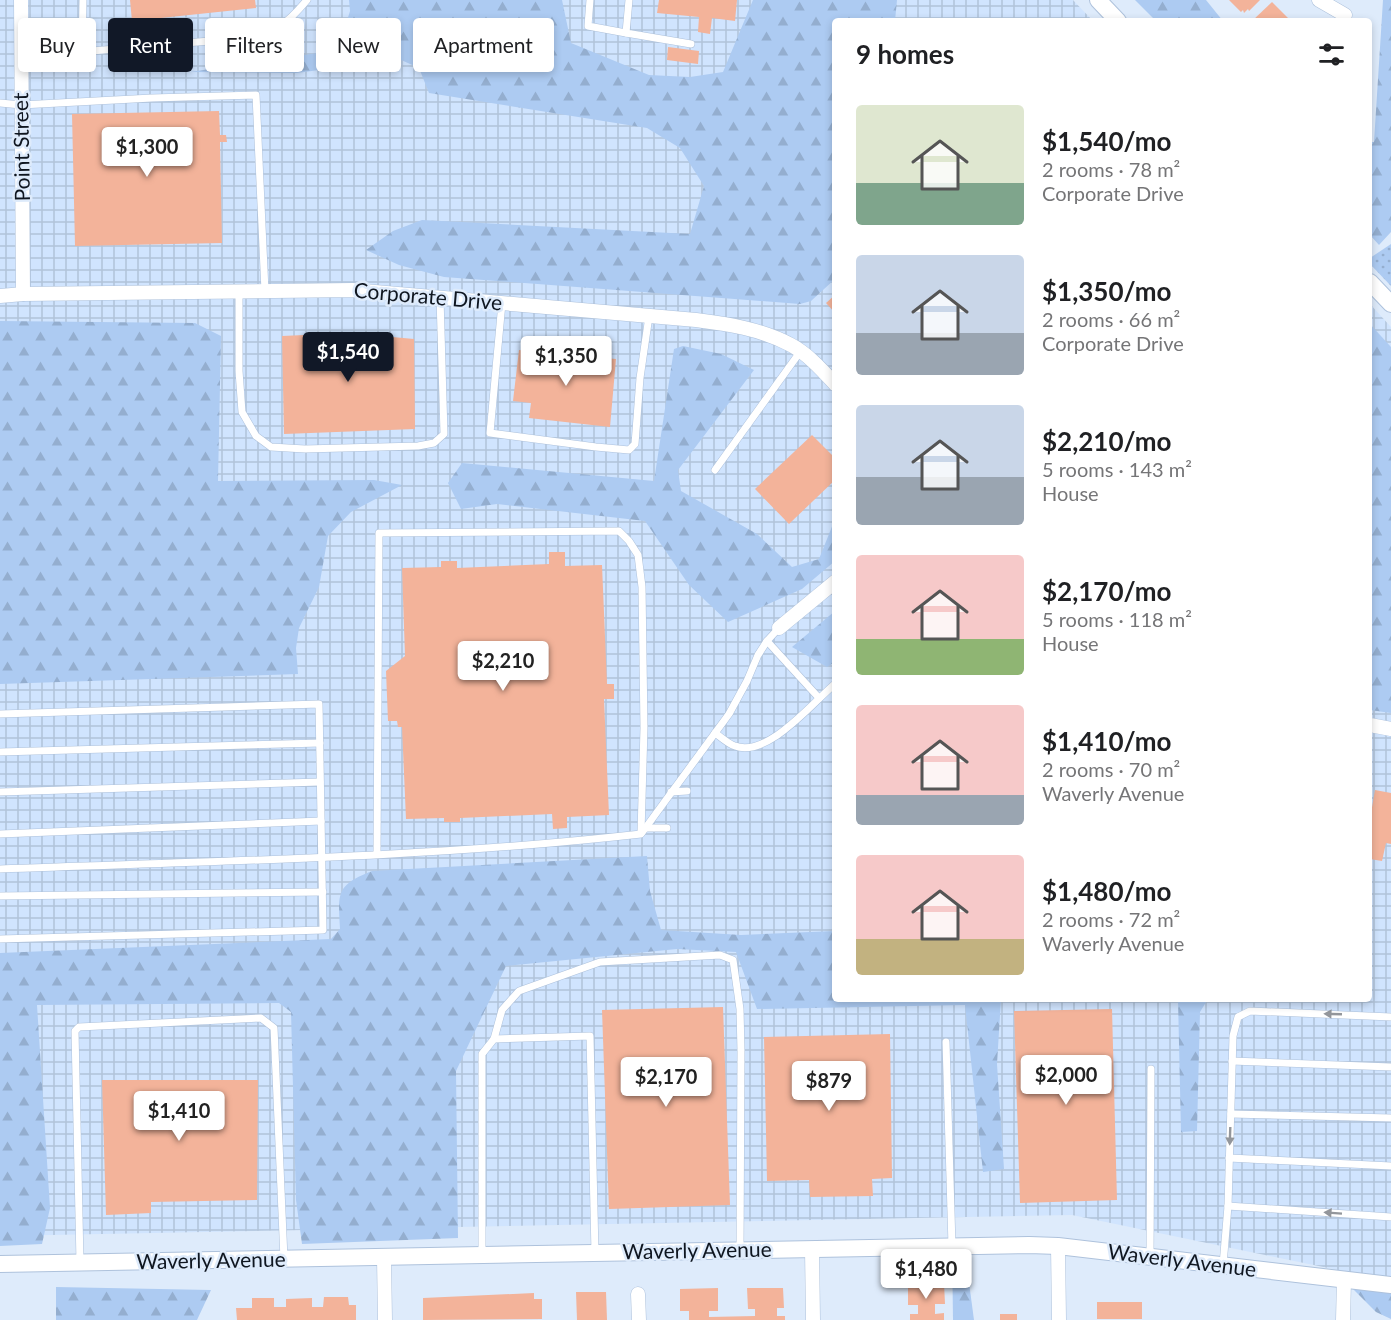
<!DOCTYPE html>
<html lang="en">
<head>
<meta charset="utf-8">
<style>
  :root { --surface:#fff; --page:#f2f2f2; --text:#202124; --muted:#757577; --accent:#111827 }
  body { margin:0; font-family:Lato,sans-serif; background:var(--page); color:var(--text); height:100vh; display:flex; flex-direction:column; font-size:22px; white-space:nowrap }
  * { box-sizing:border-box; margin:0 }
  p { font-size:20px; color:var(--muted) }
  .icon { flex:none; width:33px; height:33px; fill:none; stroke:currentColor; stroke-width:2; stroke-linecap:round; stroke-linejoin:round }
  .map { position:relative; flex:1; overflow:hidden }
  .sheet { position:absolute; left:832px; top:18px; width:540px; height:984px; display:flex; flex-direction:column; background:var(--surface); border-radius:6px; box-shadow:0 3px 9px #0003 }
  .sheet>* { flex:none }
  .hud { position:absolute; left:18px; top:18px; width:570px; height:54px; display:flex; gap:12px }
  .price { position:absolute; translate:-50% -51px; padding:0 14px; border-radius:6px; background:#fff; color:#222; font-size:20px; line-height:39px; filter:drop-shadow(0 2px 3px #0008) }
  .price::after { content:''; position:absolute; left:50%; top:36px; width:18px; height:14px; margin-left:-9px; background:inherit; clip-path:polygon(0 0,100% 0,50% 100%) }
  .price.on { background:var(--accent); color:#fff }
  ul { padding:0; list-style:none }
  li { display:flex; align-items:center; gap:18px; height:150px; padding:0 24px }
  li span { display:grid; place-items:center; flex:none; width:168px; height:120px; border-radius:6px; color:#555 }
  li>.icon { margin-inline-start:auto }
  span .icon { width:72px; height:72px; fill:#fffc; stroke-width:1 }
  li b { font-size:26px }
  h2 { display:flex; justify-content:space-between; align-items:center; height:72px; padding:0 24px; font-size:26px }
  .chip { padding:0 21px; border-radius:6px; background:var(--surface); box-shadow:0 3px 9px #0003; font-size:21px; line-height:54px }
  .chip.on { background:var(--accent); color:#fff }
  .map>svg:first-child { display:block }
</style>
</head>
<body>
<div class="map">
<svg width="1391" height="1320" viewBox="0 0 1391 1320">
  <defs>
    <pattern id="industrial-grid" width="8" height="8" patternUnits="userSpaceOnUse" patternTransform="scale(1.5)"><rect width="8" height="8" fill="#d0e4fe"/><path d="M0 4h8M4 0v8" fill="none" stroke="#b1c3d9"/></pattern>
    <pattern id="grass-dots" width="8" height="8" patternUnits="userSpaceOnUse" patternTransform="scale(1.5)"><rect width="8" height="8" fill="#adcbf2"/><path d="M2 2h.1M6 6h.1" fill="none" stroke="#94aecf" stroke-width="1.8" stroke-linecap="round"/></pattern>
    <pattern id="forest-firs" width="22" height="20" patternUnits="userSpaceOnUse" patternTransform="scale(1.5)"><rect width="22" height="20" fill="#adcbf2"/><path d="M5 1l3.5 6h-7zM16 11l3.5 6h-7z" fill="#94aecf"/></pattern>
  </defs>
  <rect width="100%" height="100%" fill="#deebfb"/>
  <path fill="url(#industrial-grid)" d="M0,0H1073L1093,21H836V999H1370V304L1391,327V1281L1072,1215L0,1236Z"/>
  <path fill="url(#grass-dots)" d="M1391,244V286L1370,264V258Z"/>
  <g fill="url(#forest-firs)">
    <path d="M349,0H562L571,43L649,75L690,77L723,72L753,0H897L895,21H836L835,279L811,301L800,304L444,277L399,265L366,250L393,231L422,220L690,234L704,186L680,148L647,128L429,93L419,68L399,59L297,73L190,72L338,50L350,11Z"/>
    <path d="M1135,0H1206L1223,21H1156Z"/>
    <path d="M1383,0H1391V232L1379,245L1370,235V142H1374Z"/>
    <path d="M0,321L195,323L221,336L218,481L374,480L402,485L351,512L328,536L319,587L299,628L296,648L298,674L0,684Z"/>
    <path d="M1370,324L1391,347V713L1370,710Z"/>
    <path d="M683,346L721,354L754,370L678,470L681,491L757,534L792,567L819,559L835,519V561L802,589L728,622L689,585L645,521L497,504L461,509L448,483L462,463L654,481L674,349Z"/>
    <path d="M835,611V662L827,667L792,647Z"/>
    <path d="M647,856L650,891L661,930L741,935L835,931L836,999H1001L997,1064L1004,1169L983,1172L965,1005L757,1009L736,952L677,949L506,966L456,1071L458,1238L302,1244L296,1200L291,1012L279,1003L37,1005L50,1208L42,1244L0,1246V953L331,939L340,929C338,893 336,885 372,871Z"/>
    <path d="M1178,999H1208L1200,1012L1197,1131L1181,1132Z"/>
    <path d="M964,1245L974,1320H953L952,1246Z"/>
    <path d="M1344,1280L1391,1285V1319L1376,1312Z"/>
    <path d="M56,1287L211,1290L197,1320H56Z"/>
  </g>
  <g fill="#f3b39a">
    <path d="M130,0H255L256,8L132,21Z"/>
    <path d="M659,0H737L735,21L712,18L710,34L698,32L699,17L657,13Z"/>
    <path d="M1229,0H1260L1249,11L1248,9L1244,13L1243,10L1241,12Z"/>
    <path d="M1272,2L1291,21H1252Z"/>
    <path d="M668,47L699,51L698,64L667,60Z"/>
    <path d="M219,111L220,135H226L227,142H220L222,243L75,246L72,114Z"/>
    <path d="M836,294V314L826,303Z"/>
    <path d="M349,333L414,339L415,429L284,434L282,336Z"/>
    <path d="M519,350L616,359L610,427L529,418L531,403L513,401Z"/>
    <path d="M812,435L836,459V479L789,524L755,489Z"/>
    <path d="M549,552H565V566L602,565L607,684H614V699H604L609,815L567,817V828L553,829L552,814L460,818V822H444V818L406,819L402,727H398L397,721H388L386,671L405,656L402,568L441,567V561H457V568L549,564Z"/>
    <path d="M1375,790L1391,793V844L1386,843L1382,861L1370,859V819Z"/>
    <path d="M723,1007L730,1205L609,1209L602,1010Z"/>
    <path d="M1112,1009L1117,1200L1020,1203L1014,1011Z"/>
    <path d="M890,1034L892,1178L872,1179L873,1196L810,1197L809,1180L767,1181L764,1037Z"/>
    <path d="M102,1080H258L257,1200L151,1202V1213L106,1215Z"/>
    <path d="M944,1283L945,1304H935V1314L944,1313V1320H910V1314H918V1305H908V1284Z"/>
    <path d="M718,1288V1311H709V1317L755,1316V1309H748L747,1288H783L784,1308H777V1316H785V1320H689V1311H680V1289Z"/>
    <path d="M576,1292H606L607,1320H577Z"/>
    <path d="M534,1293V1299H542V1319L423,1320V1298Z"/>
    <path d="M324,1297H348L349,1305H356V1320H237L236,1308H252V1298H274V1307H286V1299L312,1298V1307H323Z"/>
    <rect x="1097" y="1302" width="45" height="17"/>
    <rect x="1000" y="1314" width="17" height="6"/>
  </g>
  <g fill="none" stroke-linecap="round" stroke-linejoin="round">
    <defs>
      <g id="service">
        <path d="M590,0L588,26L626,33"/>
        <path d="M629,0L626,33L691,44"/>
        <path d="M82,52L83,0"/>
        <path d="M21,57L245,38C278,31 286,25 307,0"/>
        <path d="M0,103L21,105L152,98L256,95L265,291"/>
        <path d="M239,291V371L242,412L256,436L271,447L305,449L418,446L434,443L444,434L440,297"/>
        <path d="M502,303L490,433L596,447L629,450L635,444L640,378L649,316"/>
        <path d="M715,470L800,352"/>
        <path d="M767,641L819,698"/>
        <path d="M0,714L319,704L323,930L0,939"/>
        <path d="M715,733C721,737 728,744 735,746C768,758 812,703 836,683"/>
        <path d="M0,752L320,743"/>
        <path d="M0,792L320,782"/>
        <path d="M671,792L687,791"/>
        <path d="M646,828H667"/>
        <path d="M0,834L321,821"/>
        <path d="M377,854L379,533L619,531L629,541L638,555L642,587L644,728L641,833"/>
        <path d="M0,869C214,861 429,858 641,834L729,714L747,681L758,655L767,641L779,628"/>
        <path d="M0,896L323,892"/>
        <path d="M494,1039L502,1010L519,991L600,962L720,955L733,960L740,1009L741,1051L740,1251"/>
        <path d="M946,1042L952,1246"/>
        <path d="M1232,1061L1391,1067"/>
        <path d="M1231,1114L1391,1118"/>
        <path d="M1229,1158L1391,1166"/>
        <path d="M1228,1206L1233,1036L1238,1017L1250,1011L1391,1017"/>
        <path d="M482,1254V1054L494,1039L590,1036L595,1253"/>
        <path d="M1150,1257L1151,1069"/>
        <path d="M80,1262L75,1031L79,1027L261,1018L274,1028L284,1259"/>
        <path d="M1223,1265L1228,1206L1391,1217"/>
      </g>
      <g id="minor">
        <path d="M21,0L23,294"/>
        <path d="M1319,0L1345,15"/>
        <path d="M0,296L23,294L352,290L696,320C728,324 761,329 791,345C808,354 823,371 836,385"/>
        <path d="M779,628L836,581"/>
        <path d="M1370,725L1391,729"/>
        <path d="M1058,1246L1059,1320"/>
        <path d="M812,1249L813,1320"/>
        <path d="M384,1258L385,1320"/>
        <path d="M638,1294L639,1320"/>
        <path d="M1343,1320L1344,1280"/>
      </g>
      <g id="tertiary">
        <path d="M1098,0L1118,21"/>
        <path d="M1370,282L1391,304"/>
        <path d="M0,1264L1029,1245L1058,1246L1391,1285"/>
      </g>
    </defs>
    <use href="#service" stroke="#aec2dc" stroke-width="8"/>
    <use href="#minor" stroke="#aec2dc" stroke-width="15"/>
    <use href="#tertiary" stroke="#aec2dc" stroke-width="18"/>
    <use href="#service" stroke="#fff" stroke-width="7"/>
    <use href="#minor" stroke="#fff" stroke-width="14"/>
    <use href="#tertiary" stroke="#fff" stroke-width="16"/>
  </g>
  <defs><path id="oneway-solid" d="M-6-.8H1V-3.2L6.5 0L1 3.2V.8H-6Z" transform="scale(1.5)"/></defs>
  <g fill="#93969b">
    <use href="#oneway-solid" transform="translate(1333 1014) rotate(-178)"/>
    <use href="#oneway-solid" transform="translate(1230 1136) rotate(92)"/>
    <use href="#oneway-solid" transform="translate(1333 1213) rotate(-176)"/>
  </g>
  <g text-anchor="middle" stroke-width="5" stroke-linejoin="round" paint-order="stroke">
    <g font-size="21" fill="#0f1620" stroke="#deebfb">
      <text transform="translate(22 147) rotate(-91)" y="7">Point Street</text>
      <text transform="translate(428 297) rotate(5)" y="7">Corporate Drive</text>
      <text transform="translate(697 1251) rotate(-1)" y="7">Waverly Avenue</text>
      <text transform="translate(211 1261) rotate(-1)" y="7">Waverly Avenue</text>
      <text transform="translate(1182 1261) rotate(7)" y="7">Waverly Avenue</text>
    </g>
  </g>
</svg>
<b class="price" style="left:147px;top:178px">$1,300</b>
<b class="price on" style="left:348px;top:383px">$1,540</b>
<b class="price" style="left:566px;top:387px">$1,350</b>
<b class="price" style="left:503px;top:692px">$2,210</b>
<b class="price" style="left:1066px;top:1106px">$2,000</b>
<b class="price" style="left:666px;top:1108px">$2,170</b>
<b class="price" style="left:829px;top:1112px">$879</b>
<b class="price" style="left:179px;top:1142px">$1,410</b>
<b class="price" style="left:926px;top:1300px">$1,480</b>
<div class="hud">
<a class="chip">Buy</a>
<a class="chip on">Rent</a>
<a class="chip">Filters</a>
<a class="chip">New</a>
<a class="chip">Apartment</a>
</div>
<section class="sheet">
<h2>9 homes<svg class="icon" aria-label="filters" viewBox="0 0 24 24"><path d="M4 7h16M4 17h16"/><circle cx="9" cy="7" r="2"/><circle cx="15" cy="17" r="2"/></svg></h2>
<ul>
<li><span style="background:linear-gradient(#dfe7d0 65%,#7fa58c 0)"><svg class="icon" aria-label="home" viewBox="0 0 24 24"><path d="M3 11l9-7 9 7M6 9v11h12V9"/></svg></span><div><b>$1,540/mo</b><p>2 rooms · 78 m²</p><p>Corporate Drive</p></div></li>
<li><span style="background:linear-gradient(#c9d6e8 65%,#9aa5b1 0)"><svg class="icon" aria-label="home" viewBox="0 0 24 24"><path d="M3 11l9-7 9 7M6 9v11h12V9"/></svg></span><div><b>$1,350/mo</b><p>2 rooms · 66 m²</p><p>Corporate Drive</p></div></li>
<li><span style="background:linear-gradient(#c9d6e8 60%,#9aa5b1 0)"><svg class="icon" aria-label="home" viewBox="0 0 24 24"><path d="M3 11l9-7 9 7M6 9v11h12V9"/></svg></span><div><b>$2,210/mo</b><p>5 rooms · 143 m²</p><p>House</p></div></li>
<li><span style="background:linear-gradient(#f6c9c9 70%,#8fb573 0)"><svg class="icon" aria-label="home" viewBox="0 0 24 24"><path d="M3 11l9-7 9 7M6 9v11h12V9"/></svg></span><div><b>$2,170/mo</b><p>5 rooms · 118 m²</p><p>House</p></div></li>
<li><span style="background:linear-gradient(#f6c9c9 75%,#9aa5b1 0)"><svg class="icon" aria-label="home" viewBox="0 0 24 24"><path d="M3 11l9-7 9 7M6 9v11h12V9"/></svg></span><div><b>$1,410/mo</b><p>2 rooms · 70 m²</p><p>Waverly Avenue</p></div></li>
<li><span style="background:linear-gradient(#f6c9c9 70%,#c2b280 0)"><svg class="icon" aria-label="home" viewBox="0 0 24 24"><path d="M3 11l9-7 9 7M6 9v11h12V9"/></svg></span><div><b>$1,480/mo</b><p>2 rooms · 72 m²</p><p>Waverly Avenue</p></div></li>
</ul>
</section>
</div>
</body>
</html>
